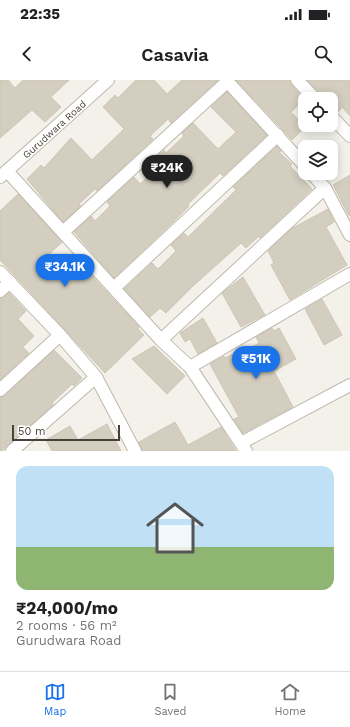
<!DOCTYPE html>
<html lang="en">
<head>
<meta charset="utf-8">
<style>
  :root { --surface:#fff; --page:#f2f2f2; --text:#202124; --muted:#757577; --line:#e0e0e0; --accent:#1a73e8 }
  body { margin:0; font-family:"Work Sans",sans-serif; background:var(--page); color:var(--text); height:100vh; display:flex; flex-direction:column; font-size:15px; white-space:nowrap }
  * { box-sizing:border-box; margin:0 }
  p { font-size:13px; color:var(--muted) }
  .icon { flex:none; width:22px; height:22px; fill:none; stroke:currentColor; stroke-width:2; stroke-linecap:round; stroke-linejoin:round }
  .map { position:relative; height:371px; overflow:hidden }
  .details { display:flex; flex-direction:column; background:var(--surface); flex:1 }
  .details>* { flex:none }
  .tools { position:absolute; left:298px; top:12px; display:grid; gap:8px }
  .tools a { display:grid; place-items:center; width:40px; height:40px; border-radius:8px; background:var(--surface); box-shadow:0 2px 10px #0003; font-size:20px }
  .scale { position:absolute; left:12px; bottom:10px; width:108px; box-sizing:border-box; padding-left:4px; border:2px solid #464238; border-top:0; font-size:11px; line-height:14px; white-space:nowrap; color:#464238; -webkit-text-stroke:3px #fff; paint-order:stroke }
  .price { position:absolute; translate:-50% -34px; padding:0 9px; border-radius:14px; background:var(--accent); color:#fff; font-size:13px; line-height:26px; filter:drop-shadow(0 1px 2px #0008) }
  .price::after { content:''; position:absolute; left:50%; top:24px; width:12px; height:9px; margin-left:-6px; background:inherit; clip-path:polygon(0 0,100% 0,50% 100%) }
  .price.current { background:#222; color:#fff }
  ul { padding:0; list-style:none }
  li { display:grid; align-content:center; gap:8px; height:212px; padding:0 16px }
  li span { display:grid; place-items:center; height:124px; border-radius:12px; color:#555 }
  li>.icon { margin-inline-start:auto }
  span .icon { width:72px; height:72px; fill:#fffc; stroke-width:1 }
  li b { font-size:17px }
  .status { display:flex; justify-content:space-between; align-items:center; height:28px; padding:0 20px; background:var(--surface); direction:ltr }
  .status svg { height:11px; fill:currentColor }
  header { display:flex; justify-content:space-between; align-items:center; height:52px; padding:0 16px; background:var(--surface); font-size:18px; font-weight:600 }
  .tab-bar { display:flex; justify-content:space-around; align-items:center; height:56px; border-top:1px solid var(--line); background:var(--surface); font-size:11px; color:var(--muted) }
  .tab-bar a { display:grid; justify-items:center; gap:2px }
  .tab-bar .current { color:var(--accent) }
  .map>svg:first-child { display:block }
</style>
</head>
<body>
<div class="status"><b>22:35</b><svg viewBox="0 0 49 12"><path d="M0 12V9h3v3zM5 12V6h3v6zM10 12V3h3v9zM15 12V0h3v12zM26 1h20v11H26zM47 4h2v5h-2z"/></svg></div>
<header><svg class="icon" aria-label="back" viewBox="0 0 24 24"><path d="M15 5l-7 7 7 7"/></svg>Casavia<svg class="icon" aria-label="search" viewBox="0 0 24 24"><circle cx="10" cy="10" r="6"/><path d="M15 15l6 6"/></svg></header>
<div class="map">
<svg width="350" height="371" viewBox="0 0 350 371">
  <rect width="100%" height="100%" fill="#f3f1ea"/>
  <g fill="#d4cec0" stroke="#cec6b4">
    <path d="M0,0H8L15,8L23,0H69L51,17L61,27L45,42L32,30L0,58Z"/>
    <path d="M136,0H154L167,14L182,0H218L171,43L168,39L150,56L153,59L97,111L95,109L79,124L81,126L63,142L27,99L41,85L44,88L71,58L92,80L124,49L103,27L115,15L118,18Z"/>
    <path d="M236,0H290L292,5L305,19L291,32L305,47L292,60Z"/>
    <path d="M307,0H350V36L342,27L338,32L331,29V19H322L320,14Z"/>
    <path d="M227,12L267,55L223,96L220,93L188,124L189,126L173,142L114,198L74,152L91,136L95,141L110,126L107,122L134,97L140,104L157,88L151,81L164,70L166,73L184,56L182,53L193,43L218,69L236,52L211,27Z"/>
    <path d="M277,66L281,71L279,72L292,84L290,86L312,109L260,158L259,156L246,168L241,163L192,207L166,233L160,228L150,237L124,209L152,183L158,189L176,171L171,165L184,153L188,157L236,110L233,107Z"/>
    <path d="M350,95V136L348,134L333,105Z"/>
    <path d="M18,114L62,162L41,182L58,200L78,181L139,247L138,249L144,255L105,293L0,180V131Z"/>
    <path d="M328,129L334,142L326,147L347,185L290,220L271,185L274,183L268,171L291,149Z"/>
    <path d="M243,197L265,235L241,247L222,213Z"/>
    <path d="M9,213L26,231L18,239L34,256L23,267L29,273L0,300V218Z"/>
    <path d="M322,219L342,255L324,265L305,229Z"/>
    <path d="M203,238L217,263L198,274L190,259L185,262L180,253Z"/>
    <path d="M272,248L274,251L279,248L296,279L274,291L293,327L243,353L234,339L239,337L210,284L224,276L225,278L233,274L234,277L259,263L256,257Z"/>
    <path d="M154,266L185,296L167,314L132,279Z"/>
    <path d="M54,270L82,298L74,306L72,304L52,323L53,325L2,371H0V317L5,316Z"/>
    <path d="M175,342L188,365L221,347L236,371H142L139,362Z"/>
    <path d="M107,344L121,371H52L46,360L70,346L78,360Z"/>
  </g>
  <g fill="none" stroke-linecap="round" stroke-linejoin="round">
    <defs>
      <g id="minor">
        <path d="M226,0L305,86"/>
        <path d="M297,0L315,19"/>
        <path d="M331,36L350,56"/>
        <path d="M7,91L161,260L190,287L246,371"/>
        <path d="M311,93L325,108L350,155"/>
        <path d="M0,97L108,0"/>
        <path d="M63,152L228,1"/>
        <path d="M0,192L60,255L96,297"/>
        <path d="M114,208L278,55"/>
        <path d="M0,211L10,202"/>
        <path d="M161,260L325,108"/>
        <path d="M190,287L350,194"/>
        <path d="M0,310L60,255"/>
        <path d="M241,363L350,305"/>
        <path d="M12,371L96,297L135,371"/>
      </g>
    </defs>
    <use href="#minor" stroke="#beb9ad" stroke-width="14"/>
    <use href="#minor" stroke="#fff" stroke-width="12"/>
  </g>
  <g text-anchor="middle" stroke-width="3" stroke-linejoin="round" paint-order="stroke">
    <g font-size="10" fill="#464238" stroke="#fff">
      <text transform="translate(54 49) rotate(-42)" y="4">Gurudwara Road</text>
    </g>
  </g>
</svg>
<div class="tools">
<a><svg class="icon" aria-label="locate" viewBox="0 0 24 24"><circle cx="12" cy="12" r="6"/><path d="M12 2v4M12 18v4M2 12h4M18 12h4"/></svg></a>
<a><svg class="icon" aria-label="layers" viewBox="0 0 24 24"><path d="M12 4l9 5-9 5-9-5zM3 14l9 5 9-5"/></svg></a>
</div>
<div class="scale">50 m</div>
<b class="price current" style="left:167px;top:109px">₹24K</b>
<b class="price" style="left:65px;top:208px">₹34.1K</b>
<b class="price" style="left:256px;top:300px">₹51K</b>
</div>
<section class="details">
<ul>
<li><span style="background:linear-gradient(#bfe0f5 65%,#8fb573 0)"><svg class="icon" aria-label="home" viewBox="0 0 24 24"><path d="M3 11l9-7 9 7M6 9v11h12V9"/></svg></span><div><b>₹24,000/mo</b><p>2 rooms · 56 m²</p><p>Gurudwara Road</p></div></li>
</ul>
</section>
<nav class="tab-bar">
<a class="current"><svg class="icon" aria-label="map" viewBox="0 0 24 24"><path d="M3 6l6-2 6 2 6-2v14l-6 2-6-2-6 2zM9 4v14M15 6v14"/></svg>Map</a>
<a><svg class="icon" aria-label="saved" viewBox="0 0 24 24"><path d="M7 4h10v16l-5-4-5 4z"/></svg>Saved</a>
<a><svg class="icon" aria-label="home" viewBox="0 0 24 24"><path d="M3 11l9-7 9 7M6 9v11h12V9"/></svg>Home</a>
</nav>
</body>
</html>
